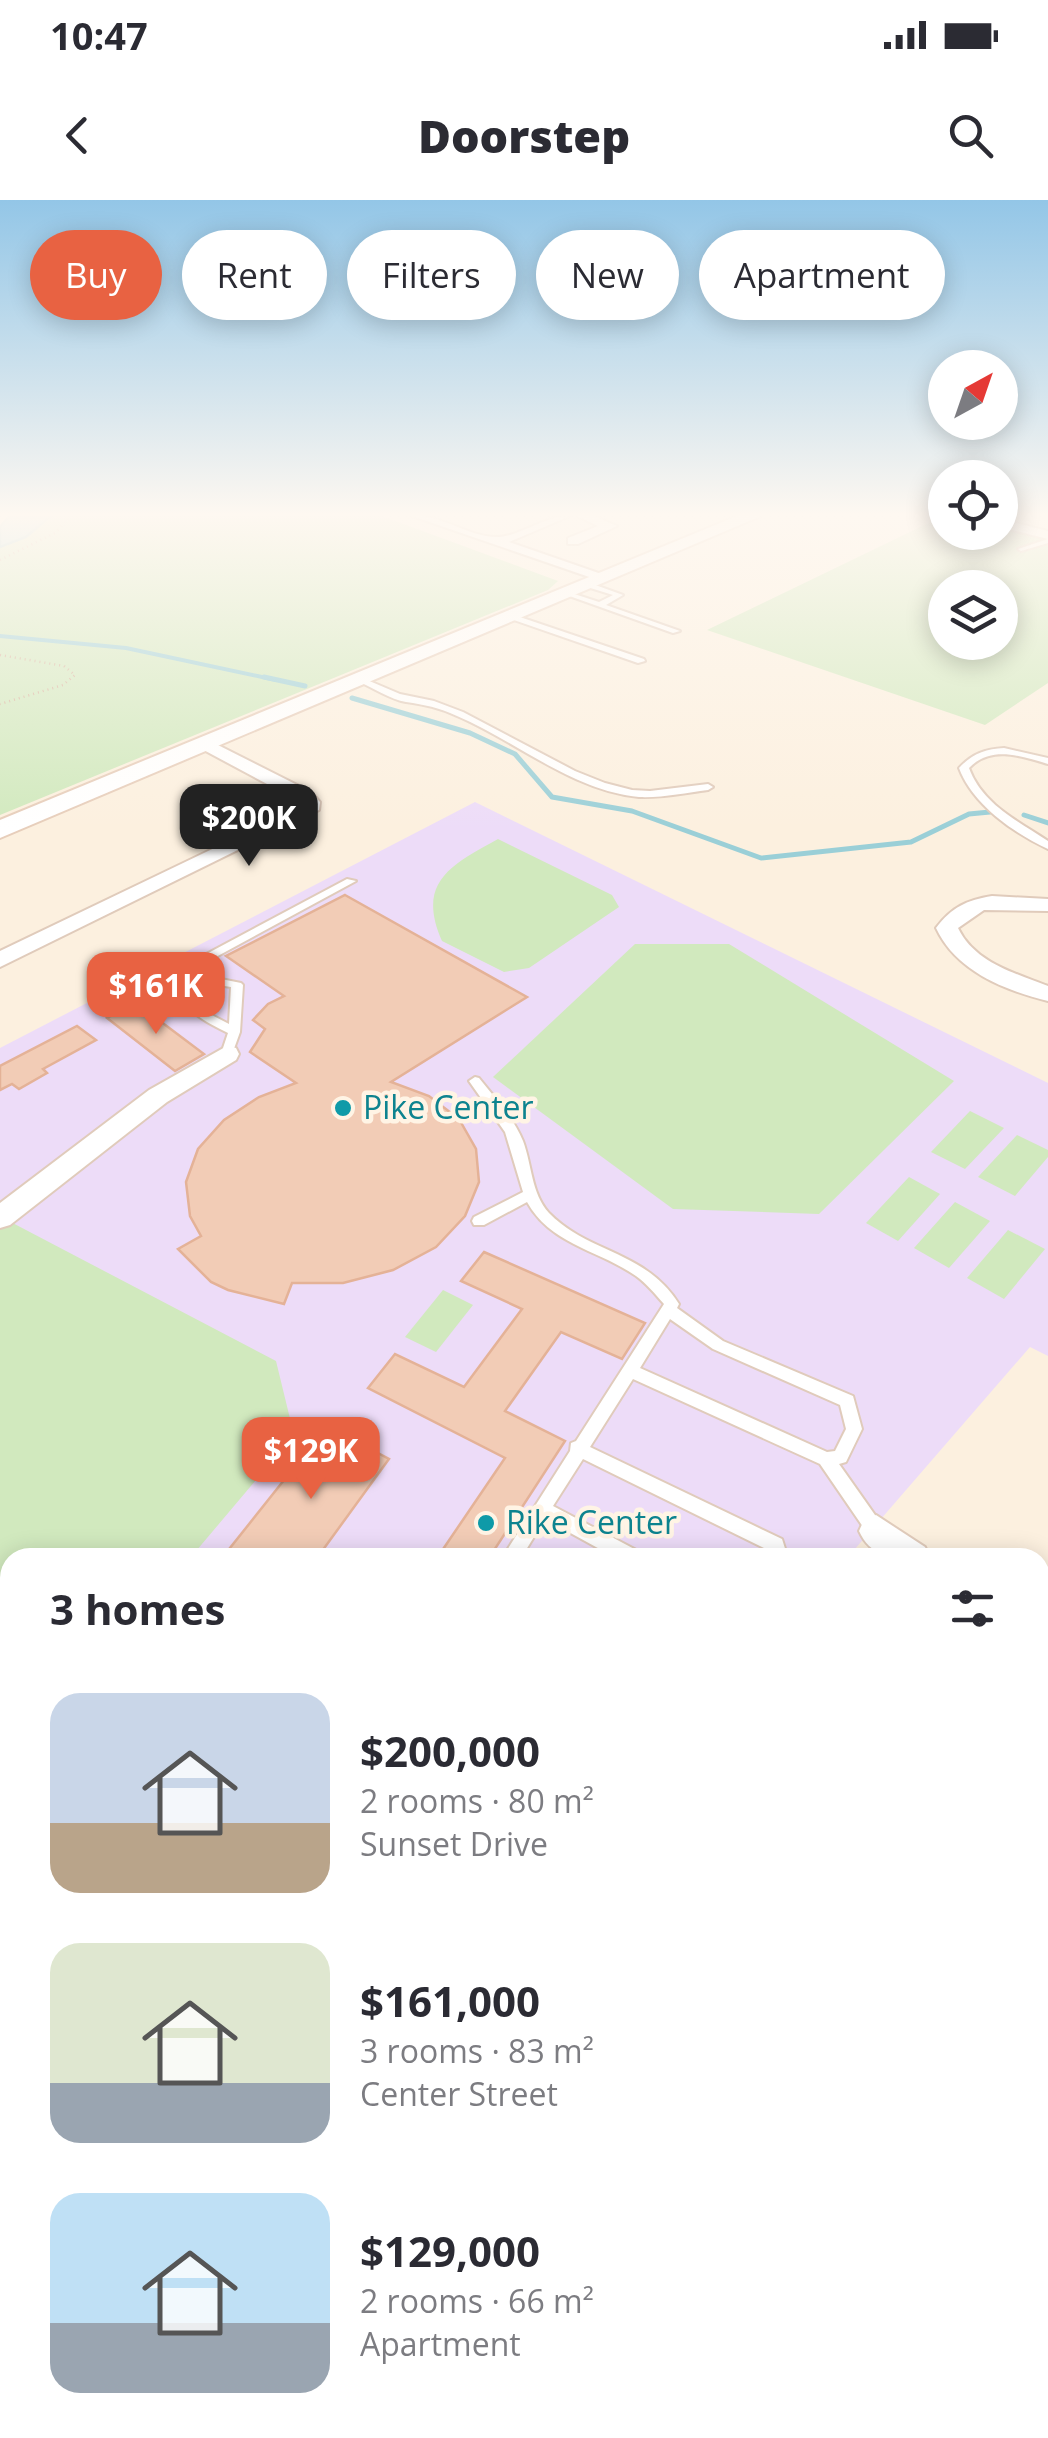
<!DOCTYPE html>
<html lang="en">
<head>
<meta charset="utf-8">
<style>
  :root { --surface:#fff; --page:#f7f7f7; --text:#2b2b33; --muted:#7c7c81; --accent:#e86242 }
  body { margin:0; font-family:"Open Sans",sans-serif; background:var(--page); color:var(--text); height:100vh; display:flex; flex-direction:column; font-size:38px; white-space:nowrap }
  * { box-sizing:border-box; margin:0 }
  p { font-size:32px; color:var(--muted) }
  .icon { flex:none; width:55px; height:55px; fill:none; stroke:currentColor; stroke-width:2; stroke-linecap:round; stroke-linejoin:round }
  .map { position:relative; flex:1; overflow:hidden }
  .side { position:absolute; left:0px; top:1348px; width:1050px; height:892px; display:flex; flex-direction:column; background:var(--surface); border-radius:30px 30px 0 0; box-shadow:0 5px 25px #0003 }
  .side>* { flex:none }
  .banner { position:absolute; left:30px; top:30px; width:990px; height:90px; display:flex; gap:20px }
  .needle { width:65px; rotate:40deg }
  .fabs { position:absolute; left:928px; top:150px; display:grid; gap:20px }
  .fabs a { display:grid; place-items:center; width:90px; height:90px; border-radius:50%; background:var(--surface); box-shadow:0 5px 25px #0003; font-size:50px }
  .price { position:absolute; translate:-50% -85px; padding:0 22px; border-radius:20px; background:var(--accent); color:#fff; font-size:32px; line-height:65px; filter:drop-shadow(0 2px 5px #0008) }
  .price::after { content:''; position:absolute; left:50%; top:60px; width:30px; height:22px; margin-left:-15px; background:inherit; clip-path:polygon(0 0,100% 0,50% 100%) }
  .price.selected { background:#222; color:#fff }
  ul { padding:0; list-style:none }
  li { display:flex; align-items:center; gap:30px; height:250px; padding:0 50px }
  li span { display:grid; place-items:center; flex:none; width:280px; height:200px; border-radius:30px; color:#555 }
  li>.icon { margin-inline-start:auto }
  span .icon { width:120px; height:120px; fill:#fffc; stroke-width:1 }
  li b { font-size:42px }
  h2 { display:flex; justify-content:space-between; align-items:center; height:120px; padding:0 50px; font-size:42px }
  .tag { padding:0 35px; border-radius:45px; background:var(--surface); box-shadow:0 5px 25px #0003; font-size:35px; line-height:90px }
  .tag.selected { background:var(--accent); color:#fff }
  .status { display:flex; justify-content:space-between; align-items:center; height:70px; padding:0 50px; background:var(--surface); direction:ltr }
  .status svg { height:28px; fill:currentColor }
  header { display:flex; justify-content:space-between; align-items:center; height:130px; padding:0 50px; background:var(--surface); font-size:45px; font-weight:800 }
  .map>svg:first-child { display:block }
</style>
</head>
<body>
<div class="status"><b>10:47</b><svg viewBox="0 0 49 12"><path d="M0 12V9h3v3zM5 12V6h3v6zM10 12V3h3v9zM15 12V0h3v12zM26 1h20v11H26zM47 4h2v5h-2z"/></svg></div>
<header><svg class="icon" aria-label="back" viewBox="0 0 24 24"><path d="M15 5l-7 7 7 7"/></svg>Doorstep<svg class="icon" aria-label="search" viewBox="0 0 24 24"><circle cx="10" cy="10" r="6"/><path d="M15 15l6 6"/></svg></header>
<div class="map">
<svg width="1048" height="2238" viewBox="0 0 1048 2238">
  <rect width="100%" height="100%" fill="#fcf0df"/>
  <path fill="#eddcf8" d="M475,602L1048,883V1156L1030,1147L848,1357L10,1358V2230H374L368,2238H0V848Z"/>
  <g fill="#d1e9be" fill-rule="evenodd">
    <path d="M50,316H382L558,381L548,390L0,615V347L26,337Z"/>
    <path d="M943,316L945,332H1000V327L1048,340V483L985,525L707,430ZM945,388H1000V442H945Z"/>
    <path d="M498,639L612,695L619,707L529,768L504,772L442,741C416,682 451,665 498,639Z"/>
    <path d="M635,744H729L954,881L819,1014L673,1009L493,877Z"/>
    <path d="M970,911L1004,928L965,969L931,952Z"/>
    <path d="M1017,935L1048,950V957L1015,996L978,977Z"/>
    <path d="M909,977L940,994L898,1041L866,1023Z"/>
    <path d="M955,1002L990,1021L949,1068L914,1048Z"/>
    <path d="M5,1019L276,1161L294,1235L191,1357L10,1358V1571L0,1583V1023Z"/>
    <path d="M1008,1030L1045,1049L1004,1099L967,1078Z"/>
    <path d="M443,1090L473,1105L436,1152L405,1137Z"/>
  </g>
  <path fill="#b4e0e5" stroke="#9acfd7" stroke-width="2.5" d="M9,316H50V317L26,337L0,347V327Z"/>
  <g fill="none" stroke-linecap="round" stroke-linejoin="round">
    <path stroke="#9acfd7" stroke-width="4" d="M0,436L126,448L276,480"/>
    <g stroke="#9acfd7" stroke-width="5">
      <path d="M264,477L305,486"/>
      <path d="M352,498L470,533L515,554L552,597L632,611L761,658L911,642L969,614L990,612"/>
      <path d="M1024,615L1048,623"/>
    </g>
  </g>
  <g fill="#f2ccb6" stroke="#e4b297" stroke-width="2.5">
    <path d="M345,695L527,797L391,882L429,896L459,919L476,949L479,982L465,1016L436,1047L393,1070L343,1083H292L284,1104L228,1090L211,1082L178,1049L201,1036L190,1016L186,982L198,949L224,920L259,897L296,883L250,852L265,829L253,820L268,804L284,796L226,756Z"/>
    <path d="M136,803L204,854L175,871L107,818Z"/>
    <path d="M77,826L96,840L43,869L47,873L19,889L12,884L0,890V866Z"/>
    <path d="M484,1052L645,1123L622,1159L561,1132L505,1211L565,1241L489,1358H437L505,1258L368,1188L395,1154L464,1187L522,1109L461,1081Z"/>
    <path d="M342,1234L389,1259L317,1358H222L316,1240L331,1247Z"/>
  </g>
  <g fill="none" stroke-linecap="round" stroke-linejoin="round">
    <defs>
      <g id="lane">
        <path d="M986,332H992L989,341L984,340Z"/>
        <path d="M1048,339V343L1021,351L1018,349Z"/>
        <path d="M587,382L623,395L606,405L680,431L673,433L561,393L565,391L599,402L613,395L584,386Z"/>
        <path d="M511,414L644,459L645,461L638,463L508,418Z"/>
        <path d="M360,477L400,494L434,501L463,512L575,571L605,583L632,590L650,591L708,584L713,587L708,590C685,593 662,598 639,597C573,591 516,541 457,516C438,507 425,505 406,502C391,500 372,487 357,481L356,479Z"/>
        <path d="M1004,548L1048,558V564C1021,556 991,545 969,568C982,604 1018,621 1048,641V649C1014,633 973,605 959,568C972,554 985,549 1004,548Z"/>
        <path d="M347,679L356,681L190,771L183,778L190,791L216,778L241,783L243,785L240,832L231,857H223L221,854L228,833C194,816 188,812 171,777L182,767ZM218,785L231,787L229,824L202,810L194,798Z"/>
        <path d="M475,877L479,878C495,898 513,917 523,941C532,965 531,993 549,1013C589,1054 645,1050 679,1104L677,1108L723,1141L853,1196L862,1229L846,1262L839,1264L882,1325L885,1331L882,1337L876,1339L870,1337L820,1264L633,1179L590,1247L782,1339L788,1358H770L768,1350L583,1259L553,1306L640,1352L643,1358H616L545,1319L521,1358H502L570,1251L571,1243L576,1241L664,1104C655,1094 647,1084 636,1076C599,1050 551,1045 527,1002L484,1025H474L472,1021L474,1017L523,992L505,932L469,881ZM670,1119L713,1149L840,1205L846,1229L835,1251L827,1252L640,1168Z"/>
        <path d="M10,2218V2230H27L24,2238H0C0,2229 0,2222 10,2218Z"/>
        <path d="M155,2230H182L179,2238H152Z"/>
      </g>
      <g id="street">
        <path d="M412,316C441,314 466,336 495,337C518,338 543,316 570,316L509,342L610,377L598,380Z"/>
        <path d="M577,316H594L617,326L578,344H568V338L598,326Z"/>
        <path d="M1000,319L1048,331V339L1000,327Z"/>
        <path d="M206,539L311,592L320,602L319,610L0,767V751L300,607L297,600L200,548L197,544Z"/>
        <path d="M992,696L1048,699V711L984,710L958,728C975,763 1015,773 1048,786V801C1004,790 956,771 936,728C952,707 967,700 992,696Z"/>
        <path d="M227,846L236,848L239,854L236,860L167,902L10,1025L0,1028V1003L149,890Z"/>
        <path d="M876,1315L925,1347L930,1358C901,1358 873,1362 859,1331L864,1320Z"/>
        <path d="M1040,1431L1048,1434V1473L1040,1470Z"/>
        <path d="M754,2230H811L814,2238H757Z"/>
        <path d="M868,2230H924L921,2238H865Z"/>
      </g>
      <path id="secondary" d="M737,316H761L0,638V620Z"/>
    </defs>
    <use href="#lane" stroke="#e0cbbb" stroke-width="4"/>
    <use href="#street" stroke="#e0cbbb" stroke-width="4"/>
    <use href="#secondary" stroke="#e7cebb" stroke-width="4"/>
    <g stroke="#d6af9a" stroke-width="2.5" stroke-dasharray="1 4" stroke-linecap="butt">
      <path d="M0,360L55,333L71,316"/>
      <path d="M0,455L64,466L75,475L63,485L0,504"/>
    </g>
    <use href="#lane" fill="#fff" fill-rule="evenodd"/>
    <use href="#street" fill="#fff" fill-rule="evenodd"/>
    <use href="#secondary" fill="#fff" fill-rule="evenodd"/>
  </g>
  <linearGradient id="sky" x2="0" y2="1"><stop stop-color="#93c6e7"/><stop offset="0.5" stop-color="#fef8f1"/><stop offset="1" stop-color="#fef8f1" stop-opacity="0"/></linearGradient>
  <rect width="1048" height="629" fill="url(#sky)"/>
  <g fill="#0f9aa8" stroke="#fff4e5" stroke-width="4">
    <circle cx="343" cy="908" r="10"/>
    <circle cx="486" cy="1323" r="10"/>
  </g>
  <g text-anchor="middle" stroke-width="9" stroke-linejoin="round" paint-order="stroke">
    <g font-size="32" fill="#0d838f" stroke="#fff4e5" text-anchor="start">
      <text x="363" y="919">Pike Center</text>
      <text x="506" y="1334">Rike Center</text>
    </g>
  </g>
</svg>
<div class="fabs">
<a><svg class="needle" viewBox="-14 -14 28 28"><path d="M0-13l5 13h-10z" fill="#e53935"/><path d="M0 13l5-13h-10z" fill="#7c7c81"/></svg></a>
<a><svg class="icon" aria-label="locate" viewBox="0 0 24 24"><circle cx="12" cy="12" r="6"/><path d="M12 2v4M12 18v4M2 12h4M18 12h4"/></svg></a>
<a><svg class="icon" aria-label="layers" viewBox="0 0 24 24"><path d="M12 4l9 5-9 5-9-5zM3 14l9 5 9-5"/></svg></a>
</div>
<b class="price selected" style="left:249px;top:669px">$200K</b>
<b class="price" style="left:156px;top:837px">$161K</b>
<b class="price" style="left:311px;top:1302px">$129K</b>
<div class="banner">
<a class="tag selected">Buy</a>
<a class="tag">Rent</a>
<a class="tag">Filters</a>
<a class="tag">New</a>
<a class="tag">Apartment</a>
</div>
<section class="side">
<h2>3 homes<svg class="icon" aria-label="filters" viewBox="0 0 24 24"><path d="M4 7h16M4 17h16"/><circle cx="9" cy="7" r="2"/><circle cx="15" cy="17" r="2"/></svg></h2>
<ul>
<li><span style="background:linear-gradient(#c9d6e8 65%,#b9a48a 0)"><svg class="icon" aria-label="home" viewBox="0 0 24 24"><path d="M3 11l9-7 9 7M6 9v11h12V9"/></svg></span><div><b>$200,000</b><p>2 rooms · 80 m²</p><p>Sunset Drive</p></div></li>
<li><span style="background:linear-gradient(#dfe7d0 70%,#9aa5b1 0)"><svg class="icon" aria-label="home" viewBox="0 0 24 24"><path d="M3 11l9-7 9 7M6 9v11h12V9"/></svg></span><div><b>$161,000</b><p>3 rooms · 83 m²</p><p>Center Street</p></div></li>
<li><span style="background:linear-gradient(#bfe0f5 65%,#9aa5b1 0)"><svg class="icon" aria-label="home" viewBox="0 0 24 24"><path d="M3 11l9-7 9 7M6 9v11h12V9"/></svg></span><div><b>$129,000</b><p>2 rooms · 66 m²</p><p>Apartment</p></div></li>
</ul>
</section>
</div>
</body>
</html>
